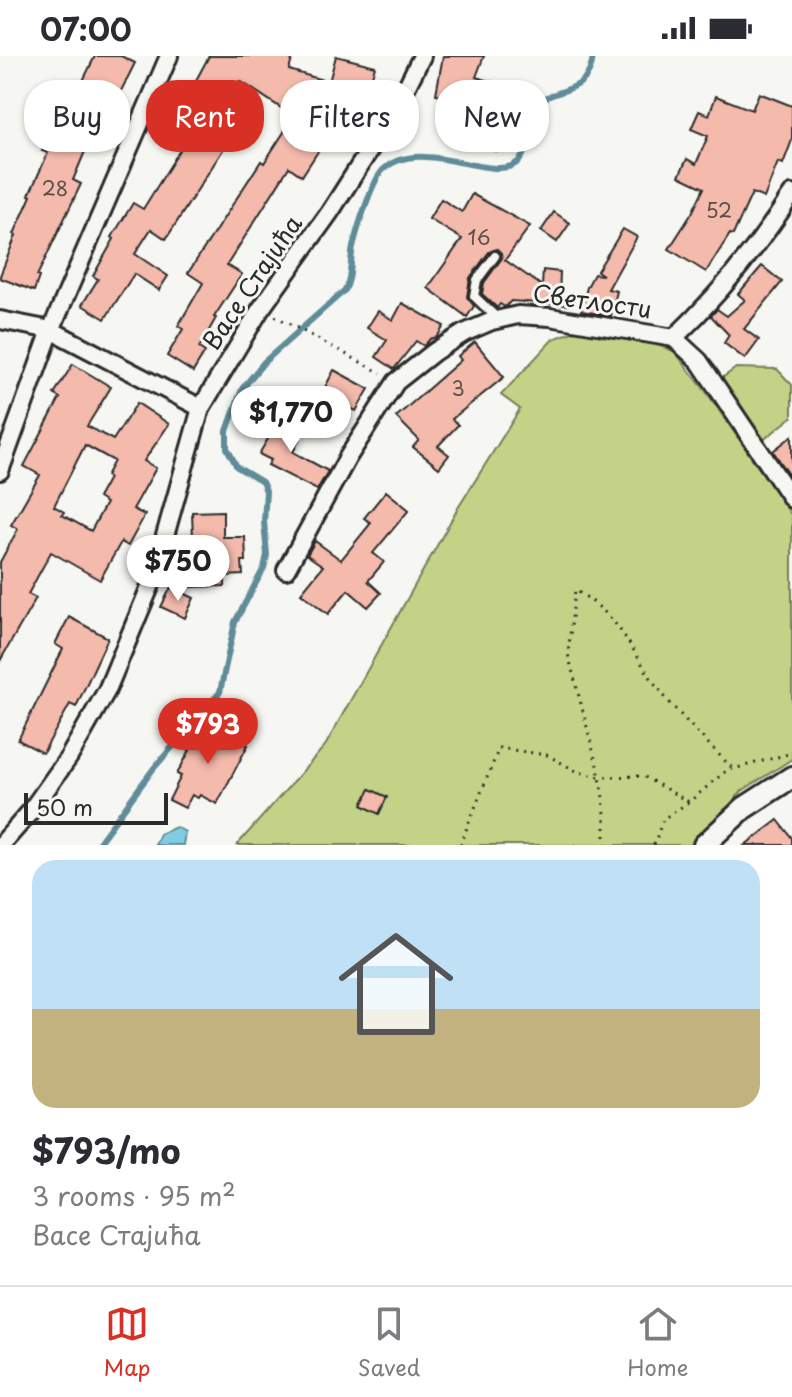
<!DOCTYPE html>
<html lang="en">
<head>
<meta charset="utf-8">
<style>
  :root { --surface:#fff; --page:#f7f7f7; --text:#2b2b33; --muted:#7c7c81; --line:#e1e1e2; --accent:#d93025 }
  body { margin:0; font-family:"Playpen Sans",sans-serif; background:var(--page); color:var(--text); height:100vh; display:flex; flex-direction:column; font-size:30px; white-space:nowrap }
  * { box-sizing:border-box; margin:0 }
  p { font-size:26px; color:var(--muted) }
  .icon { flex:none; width:44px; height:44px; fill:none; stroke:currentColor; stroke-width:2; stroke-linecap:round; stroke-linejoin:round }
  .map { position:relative; height:789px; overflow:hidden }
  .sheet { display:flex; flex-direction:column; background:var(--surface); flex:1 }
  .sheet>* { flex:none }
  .top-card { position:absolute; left:24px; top:24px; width:744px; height:72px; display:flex; gap:16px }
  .scale { position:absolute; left:24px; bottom:20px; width:144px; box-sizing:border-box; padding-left:8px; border:4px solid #2b2b2b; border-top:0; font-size:22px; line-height:28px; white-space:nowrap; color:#2b2b2b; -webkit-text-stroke:6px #f6f6f2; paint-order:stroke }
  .price { position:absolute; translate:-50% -68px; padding:0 18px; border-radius:28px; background:#fff; color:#222; font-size:26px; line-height:52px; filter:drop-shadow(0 2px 4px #0008) }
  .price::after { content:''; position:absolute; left:50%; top:48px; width:24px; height:18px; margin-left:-12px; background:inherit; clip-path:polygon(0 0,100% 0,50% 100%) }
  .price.selected { background:var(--accent); color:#fff }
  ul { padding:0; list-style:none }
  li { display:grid; align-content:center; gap:16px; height:424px; padding:0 32px }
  li span { display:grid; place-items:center; height:248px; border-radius:24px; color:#555 }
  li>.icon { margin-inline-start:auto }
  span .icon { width:144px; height:144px; fill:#fffc; stroke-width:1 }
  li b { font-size:34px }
  .pill { padding:0 28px; border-radius:32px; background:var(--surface); box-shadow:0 2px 6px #0004; font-size:28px; line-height:72px }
  .pill.selected { background:var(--accent); color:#fff }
  .status { display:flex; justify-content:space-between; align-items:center; height:56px; padding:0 40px; background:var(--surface); direction:ltr }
  .status svg { height:22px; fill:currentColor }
  .dock { display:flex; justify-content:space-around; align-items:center; height:112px; border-top:2px solid var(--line); background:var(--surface); font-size:22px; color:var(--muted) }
  .dock a { display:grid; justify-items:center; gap:4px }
  .dock .selected { color:var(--accent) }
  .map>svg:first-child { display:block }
</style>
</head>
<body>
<div class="status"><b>07:00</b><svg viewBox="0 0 49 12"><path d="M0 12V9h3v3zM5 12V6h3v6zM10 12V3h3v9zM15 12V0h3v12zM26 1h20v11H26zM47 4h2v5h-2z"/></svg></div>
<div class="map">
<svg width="792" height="789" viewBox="0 0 792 789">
  <rect width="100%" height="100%" fill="#f6f6f2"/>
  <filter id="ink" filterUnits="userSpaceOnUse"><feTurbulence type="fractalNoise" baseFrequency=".0125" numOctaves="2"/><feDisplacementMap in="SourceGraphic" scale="16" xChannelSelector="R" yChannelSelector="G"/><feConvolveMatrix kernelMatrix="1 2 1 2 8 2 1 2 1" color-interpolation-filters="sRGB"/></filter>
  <g filter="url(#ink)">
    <g fill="#c2d287" stroke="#767e59" stroke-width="2">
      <path d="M575,275L646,285L674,295L707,337L792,460V703L742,735L694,789H237L325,690L458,452L520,353L501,339L553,283Z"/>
      <path d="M736,312L777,313L792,329V361L762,385L722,322Z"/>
    </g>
    <path fill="#81cce1" stroke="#5f8c98" stroke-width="2" d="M176,771L185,776L183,789H155L160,778Z"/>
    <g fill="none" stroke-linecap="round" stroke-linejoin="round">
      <path stroke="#5f8c98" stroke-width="6" d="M97,789L154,712L220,636L235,566L264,512L267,499L264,466L266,435L262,426L237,411L227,392V375L242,333L264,306L345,234C353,219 349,204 354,187C358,171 372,125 383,114C422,76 502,135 522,101C529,89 530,63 534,48C558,30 589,40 593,0"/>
    </g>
    <g fill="#f4baac" stroke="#2b2b2b" stroke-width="2" fill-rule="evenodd">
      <path d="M95,0H121L135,7L120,37L113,34L91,81L73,124L81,128L37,220L39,221L34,235L0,222V220L16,179L14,178L31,140L29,139L48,97L42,95L44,91L39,89L64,36L69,38L74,26L81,29Z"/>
      <path d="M209,0H293L289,14L329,26L336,0L375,10L361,59L369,64L352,93L328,80L302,120L289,111L227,209L242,218L214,261L216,262L199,292L205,296L193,316L167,300L183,273L178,270L203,227L188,217L261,105L264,107L284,76L290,58L240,25L212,79L226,89L166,183L151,173L135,198L168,220L159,234L134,218L105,263L82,249L98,223L93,220L114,183L112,181L133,147L143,153L180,94L154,76L171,51L179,56Z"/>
      <path d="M443,0H484L476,21L502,29L492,63L506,68L496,95L465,84L478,45L436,38Z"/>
      <path d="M759,37L792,50V84L783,108L778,106L764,142L752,137L733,179L730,178L706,216L669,193L692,157L704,132L679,120L687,103L696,108L708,80L691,73L699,55L709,59L716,40L752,54Z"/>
      <path d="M472,138L530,170L505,204L542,230L543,214L560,216L559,242L568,249L511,245L505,251L500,248L497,252L494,249L482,238L484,227L502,202L501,197L497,193L489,196L470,222L467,241L474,250L467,261L428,232L462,183L429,163L441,143L462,156Z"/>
      <path d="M554,156L570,167L557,186L541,175Z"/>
      <path d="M623,173L637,181L608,233L617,235L611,260L581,255L587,231L594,218L603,219L597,215Z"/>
      <path d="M762,210L782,226L744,273L759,284L745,303L724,287L729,279L711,260L717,253L727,260L745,244L738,238Z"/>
      <path d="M402,247L444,270L437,281L430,283L424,290L416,285L394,313L376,301L387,284L367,272L378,255L393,264Z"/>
      <path d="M475,286L504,321L452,363L458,369L438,390L449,399L439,412L413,391L419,384L396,361L461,304L458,300Z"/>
      <path d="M73,308L111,331L87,370L113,384L137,347L169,368L144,405L156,412L133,453L145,459L128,490L121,486L100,524L51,496L28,538L36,542L0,605V506L18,473L11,469L40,419L24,410L60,342L54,338ZM85,389L114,405L106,420L109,422L98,442L106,447L91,475L62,459L64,456L54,450Z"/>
      <path d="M334,314L369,333L356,355L322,337Z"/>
      <path d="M282,359L306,371L293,396L328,415L317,434L268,409L271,404L259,398Z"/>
      <path d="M792,380V423L773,395Z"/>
      <path d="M386,435L409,454L373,497L384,506L368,525L381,537L368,551L348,534L328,558L301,537L323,510L307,499L315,485L341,504L371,467L364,462Z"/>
      <path d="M223,455V481H245L246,505H242L243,519L225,520V530L191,531L190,499H181V483H193L192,456Z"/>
      <path d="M171,531L194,542L185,562L161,551Z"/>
      <path d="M69,561L108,582L76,651L70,648L43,697L18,684L63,593L55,588Z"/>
      <path d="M201,667L248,689L217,748L200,739L198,742L192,739L185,752L169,744L181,720L177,718L190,694L187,693Z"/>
      <path d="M370,733L387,741L379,758L362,749Z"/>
      <path d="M778,764L792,782V789H745Z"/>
    </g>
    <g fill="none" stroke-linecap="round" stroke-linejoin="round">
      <defs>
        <path id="service" d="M495,200L477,224L474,240L498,263"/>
        <g id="minor">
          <path d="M0,264L51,274L201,352"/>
          <path d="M674,282C719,239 759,189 792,138"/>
          <path d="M0,415L51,274L169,0"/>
          <path d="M286,514L348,401L396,326L434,296L464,277L492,265L518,259L550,261L674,282L699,305L792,443"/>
          <path d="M1,789L30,756L69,701L107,634L152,526L201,352L260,254L330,156L395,54L422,0"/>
        </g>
        <path id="tertiary" d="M704,789L744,752L792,721"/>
      </defs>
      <use href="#service" stroke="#2b2b2b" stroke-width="14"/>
      <use href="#minor" stroke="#2b2b2b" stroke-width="22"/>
      <use href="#tertiary" stroke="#2b2b2b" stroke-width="26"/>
      <g stroke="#2b2b2b" stroke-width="3" stroke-dasharray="2 6" stroke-linecap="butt">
        <path d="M275,260L381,317"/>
        <path d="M460,789L499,692L547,699L578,716L600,721L643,720L689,746"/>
        <path d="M605,789V757L600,721L568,598L575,534C626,564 631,599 665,641C686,666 710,689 733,713"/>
        <path d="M654,789L663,763L689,746L726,715L792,697"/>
      </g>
      <use href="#service" stroke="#f6f6f2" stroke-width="8"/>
      <use href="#minor" stroke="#f6f6f2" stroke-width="16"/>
      <use href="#tertiary" stroke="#f6f6f2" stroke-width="20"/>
    </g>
  </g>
  <g text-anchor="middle" stroke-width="6" stroke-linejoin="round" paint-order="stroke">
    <g font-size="20" fill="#5d4f4b">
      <text x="55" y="140">28</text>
      <text x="719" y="162">52</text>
      <text x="479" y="189">16</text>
      <text x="458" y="340">3</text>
    </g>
    <g font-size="24" fill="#2b2b2b" stroke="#f6f6f2">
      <text transform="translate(253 227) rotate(-56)" y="8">Васе Стајића</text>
      <text transform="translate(592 246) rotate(8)" y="8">Светлости</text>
    </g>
  </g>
</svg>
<div class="scale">50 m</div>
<b class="price" style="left:291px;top:398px">$1,770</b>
<b class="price" style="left:178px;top:547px">$750</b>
<b class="price selected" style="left:208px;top:710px">$793</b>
<div class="top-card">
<a class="pill">Buy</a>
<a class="pill selected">Rent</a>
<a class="pill">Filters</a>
<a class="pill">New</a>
</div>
</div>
<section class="sheet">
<ul>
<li><span style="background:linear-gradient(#bfe0f5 60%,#c2b280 0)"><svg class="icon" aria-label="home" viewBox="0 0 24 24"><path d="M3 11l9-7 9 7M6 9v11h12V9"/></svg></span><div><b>$793/mo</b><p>3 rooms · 95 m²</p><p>Васе Стајића</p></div></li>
</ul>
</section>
<nav class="dock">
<a class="selected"><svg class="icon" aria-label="map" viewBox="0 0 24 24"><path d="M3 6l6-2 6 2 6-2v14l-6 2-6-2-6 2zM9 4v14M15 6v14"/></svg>Map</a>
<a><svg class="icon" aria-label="saved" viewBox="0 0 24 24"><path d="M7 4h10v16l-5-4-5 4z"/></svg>Saved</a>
<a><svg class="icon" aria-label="home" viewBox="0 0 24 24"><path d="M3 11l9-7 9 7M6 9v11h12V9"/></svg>Home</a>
</nav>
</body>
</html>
